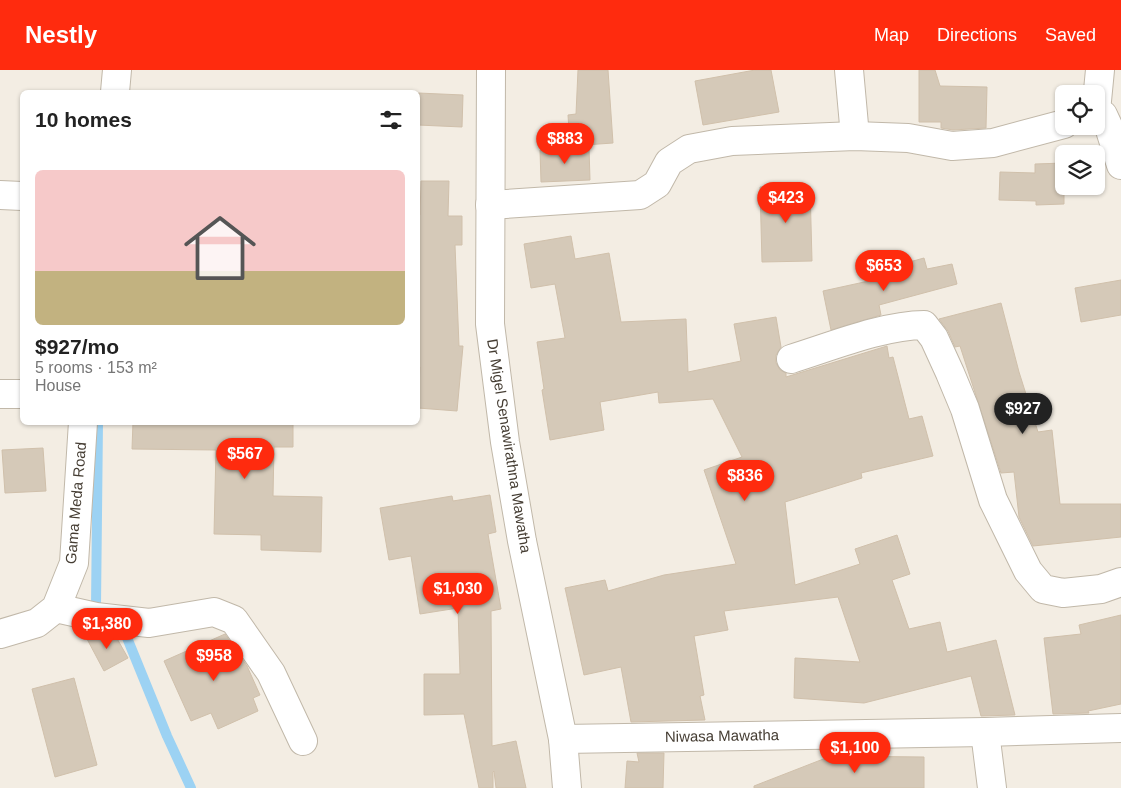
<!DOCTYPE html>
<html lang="en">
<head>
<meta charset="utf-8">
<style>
  :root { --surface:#fff; --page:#f2f2f2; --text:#222; --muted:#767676; --accent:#ff2b0e }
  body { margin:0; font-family:Arial,sans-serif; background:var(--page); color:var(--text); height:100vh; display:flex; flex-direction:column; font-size:19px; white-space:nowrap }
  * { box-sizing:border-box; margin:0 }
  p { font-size:16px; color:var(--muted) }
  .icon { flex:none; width:28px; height:28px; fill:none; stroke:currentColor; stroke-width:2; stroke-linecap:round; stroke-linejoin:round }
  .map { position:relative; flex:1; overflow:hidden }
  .side { position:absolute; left:20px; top:20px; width:400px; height:335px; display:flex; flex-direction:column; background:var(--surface); border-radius:8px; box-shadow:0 1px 4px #0004 }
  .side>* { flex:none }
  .buttons { position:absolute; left:1055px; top:15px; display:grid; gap:10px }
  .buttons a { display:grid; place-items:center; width:50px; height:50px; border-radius:8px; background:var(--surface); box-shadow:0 1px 4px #0004; font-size:25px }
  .price { position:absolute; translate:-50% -42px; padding:0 11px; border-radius:18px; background:var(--accent); color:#fff; font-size:16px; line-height:32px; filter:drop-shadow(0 1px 2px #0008) }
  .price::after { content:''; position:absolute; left:50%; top:30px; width:15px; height:11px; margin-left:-8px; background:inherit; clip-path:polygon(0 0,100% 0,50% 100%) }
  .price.current { background:#222; color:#fff }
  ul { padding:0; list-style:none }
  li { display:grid; align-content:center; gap:10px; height:265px; padding:0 15px }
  li span { display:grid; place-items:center; height:155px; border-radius:8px; color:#555 }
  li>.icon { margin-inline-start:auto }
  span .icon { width:90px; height:90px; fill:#fffc; stroke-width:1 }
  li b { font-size:21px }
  h2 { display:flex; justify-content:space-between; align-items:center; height:60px; padding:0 15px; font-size:21px }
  header { display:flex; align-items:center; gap:30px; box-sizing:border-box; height:70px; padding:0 25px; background:var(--accent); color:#fff }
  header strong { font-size:24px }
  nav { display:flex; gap:28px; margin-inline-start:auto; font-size:18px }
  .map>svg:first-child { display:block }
</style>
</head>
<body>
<header>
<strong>Nestly</strong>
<nav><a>Map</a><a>Directions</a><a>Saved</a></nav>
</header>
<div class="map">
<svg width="1121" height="718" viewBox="0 0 1121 718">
  <rect width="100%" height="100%" fill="#f3ede3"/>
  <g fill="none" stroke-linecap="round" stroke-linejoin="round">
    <g stroke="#9cd2f3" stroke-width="10">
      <path d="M98,352L96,536L105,542"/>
      <path d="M121,553L167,666L191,718"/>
    </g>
  </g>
  <g fill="#d5c9b8" stroke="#d0c0ab">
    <path d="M578,0H608L613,73L570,76L568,45L576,44Z"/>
    <path d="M755,0H771L779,42L703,55L695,11Z"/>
    <path d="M919,0H935L940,16L987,17L986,58L953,60L941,58V52H919Z"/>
    <path d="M418,23L463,25L462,57L418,55Z"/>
    <path d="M589,78L590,110L541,112L540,80Z"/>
    <path d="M1064,93V134L1036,135V131L999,130L1000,102L1035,103V94Z"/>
    <path d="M421,111H449L448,146H462V175H455L459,276H463L457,341L418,338L420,297H418V145H420Z"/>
    <path d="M810,116L812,191L762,192L760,117Z"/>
    <path d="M571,166L575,189L609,183L621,252L686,249L688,302L741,291L734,254L776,247L781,277L776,285V293L780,300L786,303V307L887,276L889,288L893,287L909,349L922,346L933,386L861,403L862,408L785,432L795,515L860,494L855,479L897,465L910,504L892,510L909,559L940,552L947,582L996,570L1015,645L981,646L971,606L864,633L794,628L795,588L860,592L838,527L724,541L728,560L694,566L704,625L700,626L705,650L631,652L621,597L584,605L565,518L605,510L608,521L664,505L736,494L704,400L742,387L713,329L659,333L658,322L600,332L604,360L550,370L542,320L544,319L537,272L565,268L555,214L531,218L524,174Z"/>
    <path d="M924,188L927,199L952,194L957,214L879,235L881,245L831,260L823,221L887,207L884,199Z"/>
    <path d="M1121,210V245L1081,252L1075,218Z"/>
    <path d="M1001,233L1019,302L1038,362L1052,360L1060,434H1121V467L1033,476L1019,447L1014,402L1001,403L960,276L955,277L948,261L939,249Z"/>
    <path d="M133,352H293V377H274L273,426L322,427L321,482L261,480V465L214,464L216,380L132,379Z"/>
    <path d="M43,378L46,421L5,423L2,380Z"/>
    <path d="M490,425L496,462L488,464L501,539L491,541L492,676L516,671L526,718H496L494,701L493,702V718H479L464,644L424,645V604H460L458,538L420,544L411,486L389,490L380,438L452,426L453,431Z"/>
    <path d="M1121,545V634L1088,641L1089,643L1053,644L1044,568L1081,564L1079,555Z"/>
    <path d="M97,563L115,565L128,588L104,601L87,569Z"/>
    <path d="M225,564L247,596L260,625L253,628L258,641L218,659L211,643L191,651L164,591Z"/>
    <path d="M74,608L97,695L55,707L32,619Z"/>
    <path d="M637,683H664L663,718H625L627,691L639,692Z"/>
    <path d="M831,686L924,687V718H754V716Z"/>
  </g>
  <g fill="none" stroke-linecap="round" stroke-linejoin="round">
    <defs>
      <g id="minor">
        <path d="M491,0L490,254L505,372L522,471L563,669L567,718"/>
        <path d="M849,0L855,66"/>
        <path d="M115,22L117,0"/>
        <path d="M1096,41L1100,0"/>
        <path d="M1103,45L1110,60L1121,95"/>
        <path d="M0,125L22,126"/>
        <path d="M490,135L640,125L657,114L669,92L689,79L732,71L855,66L908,68L952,76L993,73L1064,54"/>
        <path d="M791,289C830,277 884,255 924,255L934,268L950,303L965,339L993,430L1028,501L1043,519L1063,523L1101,519L1121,512"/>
        <path d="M0,324H22"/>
        <path d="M56,538L96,547L149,553L214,542L234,550L271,603L303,671"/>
        <path d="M0,564L37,553L56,538L74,493L83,352"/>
        <path d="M985,662L992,718"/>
        <path d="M563,669L985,662L1121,658"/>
      </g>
    </defs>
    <use href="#minor" stroke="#c1b8a9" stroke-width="30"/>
    <use href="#minor" stroke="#fff" stroke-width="28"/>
  </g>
  <g text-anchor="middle" stroke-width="4.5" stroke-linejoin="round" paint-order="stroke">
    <g font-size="15" fill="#453d33" stroke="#fff">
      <text transform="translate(509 376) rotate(81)" y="5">Dr Migel Senawirathna Mawatha</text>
      <text transform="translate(76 433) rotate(-85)" y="5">Gama Meda Road</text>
      <text transform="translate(722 666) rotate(-1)" y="5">Niwasa Mawatha</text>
    </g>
  </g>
</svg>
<div class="buttons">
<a><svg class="icon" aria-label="locate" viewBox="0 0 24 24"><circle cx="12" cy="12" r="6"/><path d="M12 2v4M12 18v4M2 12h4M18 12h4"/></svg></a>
<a><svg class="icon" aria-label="layers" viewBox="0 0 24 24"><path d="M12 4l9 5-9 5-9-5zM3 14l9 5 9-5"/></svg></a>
</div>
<b class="price" style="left:565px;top:95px">$883</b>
<b class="price" style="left:786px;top:154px">$423</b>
<b class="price" style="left:884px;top:222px">$653</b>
<b class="price current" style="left:1023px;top:365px">$927</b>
<b class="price" style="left:245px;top:410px">$567</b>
<b class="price" style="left:745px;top:432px">$836</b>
<b class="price" style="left:458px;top:545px">$1,030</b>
<b class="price" style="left:107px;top:580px">$1,380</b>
<b class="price" style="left:214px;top:612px">$958</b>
<b class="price" style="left:855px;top:704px">$1,100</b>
<section class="side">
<h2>10 homes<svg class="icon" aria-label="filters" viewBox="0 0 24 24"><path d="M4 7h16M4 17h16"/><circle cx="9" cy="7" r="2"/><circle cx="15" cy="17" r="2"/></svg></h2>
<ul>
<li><span style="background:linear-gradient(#f6c9c9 65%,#c2b280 0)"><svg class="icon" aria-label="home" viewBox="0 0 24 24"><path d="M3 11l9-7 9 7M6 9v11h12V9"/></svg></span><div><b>$927/mo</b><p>5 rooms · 153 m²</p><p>House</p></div></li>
</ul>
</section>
</div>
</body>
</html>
